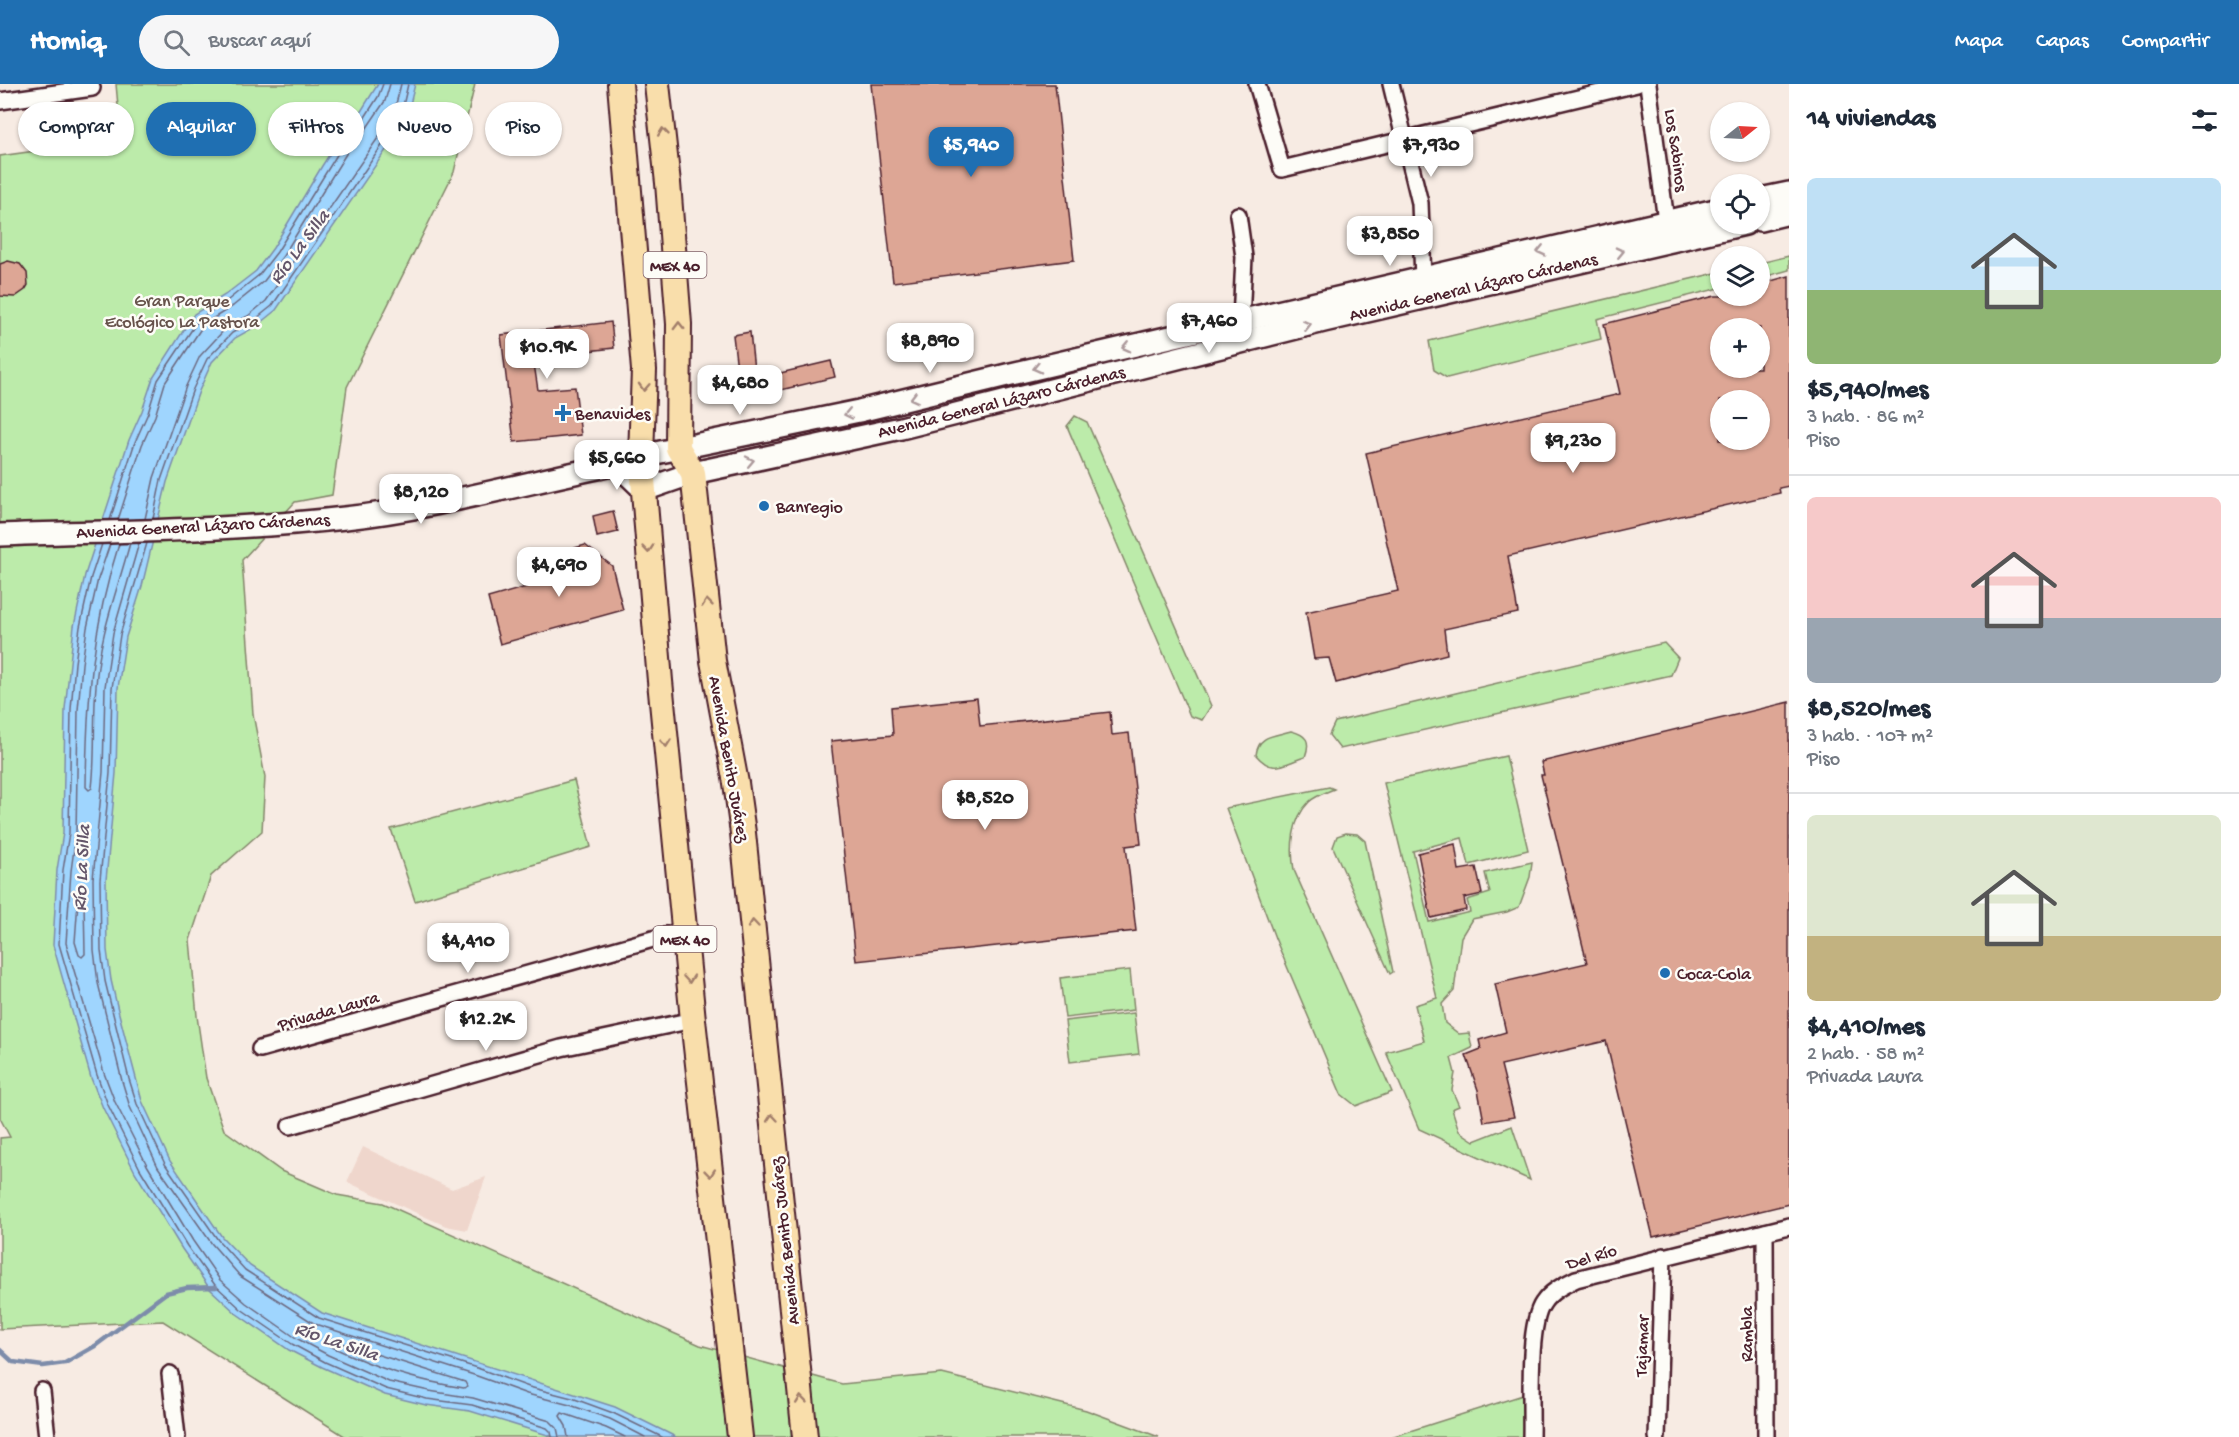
<!DOCTYPE html>
<html lang="es">
<head>
<meta charset="utf-8">
<style>
  :root { --surface:#fff; --page:#f6f6f7; --text:#1f2937; --muted:#747a83; --line:#e0e1e3; --accent:#1f6fb2 }
  body { margin:0; font-family:"Gochi Hand",sans-serif; background:var(--page); color:var(--text); height:100vh; display:flex; flex-direction:column; font-size:22px; white-space:nowrap }
  * { box-sizing:border-box; margin:0 }
  p { font-size:20px; color:var(--muted) }
  .icon { flex:none; width:33px; height:33px; fill:none; stroke:currentColor; stroke-width:2; stroke-linecap:round; stroke-linejoin:round }
  .map { position:relative; flex:1; overflow:hidden }
  .sheet { display:flex; flex-direction:column; background:var(--surface); width:450px }
  .sheet>* { flex:none }
  .hud { position:absolute; left:18px; top:18px; width:570px; height:54px; display:flex; gap:12px }
  .needle { width:39px; rotate:72deg }
  .fabs { position:absolute; left:1710px; top:18px; display:grid; gap:12px }
  .fabs a { display:grid; place-items:center; width:60px; height:60px; border-radius:50%; background:var(--surface); box-shadow:0 2px 4px #0004; font-size:30px }
  .price { position:absolute; translate:-50% -51px; padding:0 14px; border-radius:12px; background:#fff; color:#222; font-size:20px; line-height:39px; filter:drop-shadow(0 2px 3px #0008) }
  .price::after { content:''; position:absolute; left:50%; top:36px; width:18px; height:14px; margin-left:-9px; background:inherit; clip-path:polygon(0 0,100% 0,50% 100%) }
  .price.on { background:var(--accent); color:#fff }
  ul { padding:0; list-style:none }
  li { display:grid; align-content:center; gap:12px; height:318px; padding:0 18px }
  li+li { border-top:2px solid var(--line) }
  li span { display:grid; place-items:center; height:186px; border-radius:9px; color:#555 }
  li>.icon { margin-inline-start:auto }
  span .icon { width:108px; height:108px; fill:#fffc; stroke-width:1 }
  li b { font-size:26px }
  h2 { display:flex; justify-content:space-between; align-items:center; height:72px; padding:0 18px; font-size:26px }
  .chip { padding:0 21px; border-radius:27px; background:var(--surface); box-shadow:0 2px 4px #0004; font-size:21px; line-height:54px }
  .chip.on { background:var(--accent); color:#fff }
  header { display:flex; align-items:center; gap:36px; box-sizing:border-box; height:84px; padding:0 30px; background:var(--accent); color:#fff }
  header strong { font-size:28px }
  nav { display:flex; gap:33px; margin-inline-start:auto; font-size:21px }
  .search { width:420px; height:54px; background:var(--page); display:flex; align-items:center; gap:15px; box-sizing:border-box; padding:0 21px; border-radius:33px; color:var(--muted); font-size:22px }
  main { display:flex; flex:1; min-height:0 }
  .map>svg:first-child { display:block }
</style>
</head>
<body>
<header>
<strong>Homiq</strong>
<div class="search"><svg class="icon" aria-label="search" viewBox="0 0 24 24"><circle cx="10" cy="10" r="6"/><path d="M15 15l6 6"/></svg>Buscar aquí</div>
<nav><a>Mapa</a><a>Capas</a><a>Compartir</a></nav>
</header>
<main>
<div class="map">
<svg width="1789" height="1353" viewBox="0 0 1789 1353">
  <rect width="100%" height="100%" fill="#f7ebe3"/>
  <filter id="ink" filterUnits="userSpaceOnUse"><feTurbulence type="fractalNoise" baseFrequency=".0167" numOctaves="2"/><feDisplacementMap in="SourceGraphic" scale="12" xChannelSelector="R" yChannelSelector="G"/><feConvolveMatrix kernelMatrix="1 2 1 2 8 2 1 2 1" color-interpolation-filters="sRGB"/></filter>
  <g filter="url(#ink)">
    <path fill="#efd6cc" d="M363,1063L452,1105L486,1093L467,1146L446,1142L347,1098Z"/>
    <g fill="#bcebaa" stroke="#83856a" stroke-width="1.5">
      <path d="M116,0H475L454,88L347,303L332,411L295,418L242,476L253,630L265,693L262,747L211,792L190,856L197,932L206,994L224,1046L281,1087L337,1111L383,1119L700,1261L842,1300L942,1290L1086,1326L1159,1353H346L163,1237L0,1245V1054L10,1053L0,1034V72L121,55Z"/>
      <path d="M1789,172V186L1760,194V179Z"/>
      <path d="M1720,188V204L1597,235L1601,255L1447,294L1434,286L1429,257Z"/>
      <path d="M1075,332L1087,338L1211,622L1202,636L1190,632L1067,342Z"/>
      <path d="M1664,559L1678,574L1671,591L1340,665L1329,651L1335,638Z"/>
      <path d="M1291,647C1307,651 1311,657 1305,673C1283,680 1273,691 1256,671C1258,651 1274,652 1291,647Z"/>
      <path d="M1506,672L1528,766L1469,781L1462,754L1413,767L1429,838L1470,828L1467,816L1490,809L1485,789L1532,778L1530,793L1519,823L1507,828L1472,835L1461,853L1454,907L1442,920L1445,939L1459,950L1469,949L1472,964L1451,974L1455,989L1452,1006L1459,1022L1452,1025L1459,1047L1474,1057L1512,1042L1530,1096L1419,1045L1386,968L1424,957L1415,921L1437,914L1384,699Z"/>
      <path d="M574,696L591,763L415,817L391,745Z"/>
      <path d="M1329,703L1334,705C1327,708 1315,712 1309,718C1292,735 1290,763 1294,786L1392,1008L1356,1022L1341,1010L1275,854L1226,724Z"/>
      <path d="M1346,749L1357,750L1365,757L1393,888L1390,890L1333,763L1337,752Z"/>
      <path d="M1130,886L1134,926L1065,934L1060,894Z"/>
      <path d="M1134,929L1139,970L1070,978L1065,937Z"/>
      <path d="M1532,1308L1531,1353H1391Z"/>
    </g>
    <path fill="#9fd5fe" stroke="#7d8caa" stroke-width="1.5" d="M378,0H415L406,37L276,226L255,243L235,254L212,278L199,307L167,398L142,502L126,553L118,604L116,689L106,796L107,866L111,896L118,926L142,1017L170,1077L222,1153L250,1182L322,1229L615,1323L676,1353H554L470,1327L426,1321L385,1311L322,1283L289,1266L237,1230L210,1205L182,1165L135,1088L103,1024L91,994L53,861L57,786L63,749L65,625L74,542L85,491L129,356L142,327L153,294L194,230L225,211L256,187L273,164L322,82L338,57L355,37Z"/>
    <g fill="none" stroke-linecap="round" stroke-linejoin="round">
      <g stroke="#6c687f" stroke-width="1.5">
        <path d="M145,435L154,394L186,302L200,272L227,243L248,232L266,217L393,32L401,0"/>
        <path d="M153,435L161,396L193,305L207,275L232,249L252,238L272,222L400,35L408,0"/>
        <path d="M110,436L135,358L148,329L158,296L199,235L228,216L259,191L277,168L343,61L360,41L378,13L383,0"/>
        <path d="M118,436L142,361L155,332L165,299L204,240L233,222L264,197L283,172L349,65L366,45L385,17L390,0"/>
        <path d="M139,459L113,549L105,603L103,688L93,795L94,866L98,899L122,997L130,1023L158,1083L212,1160L240,1192L315,1240L477,1292L527,1310L570,1321L610,1335L645,1353"/>
        <path d="M147,459L120,551L112,604L110,689L100,796L101,866L105,897L129,995L137,1020L165,1080L218,1156L245,1186L319,1234L480,1285L529,1303L572,1314L613,1329L662,1353"/>
        <path d="M102,460L91,493L80,543L75,579L71,625L69,749L63,786L59,860L97,991L108,1021L140,1085L187,1162L215,1201L241,1225L292,1260L325,1278L386,1305L427,1315L472,1321L547,1344L551,1348L552,1353"/>
        <path d="M110,460L98,495L87,544L82,580L78,626L76,750L71,787L66,859L104,989L115,1018L147,1081L193,1157L220,1196L246,1219L296,1254L328,1271L389,1298L429,1307L473,1314L550,1337L557,1344L559,1353"/>
        <path d="M119,460C92,543 87,616 86,703L89,706L92,704C96,670 93,636 96,602C99,553 117,507 130,459"/>
        <path d="M81,814L84,817L85,870L82,873L79,871L75,858L78,817Z"/>
        <path d="M325,1254L465,1298L467,1302L464,1304C413,1296 379,1285 332,1263L324,1259Z"/>
        <path d="M568,1353L566,1342L560,1332L562,1329L606,1344L625,1353"/>
      </g>
      <path stroke="#7d8caa" stroke-width="4.5" d="M0,1266L13,1278L43,1282L65,1279L95,1262L166,1209L187,1204L216,1203"/>
    </g>
    <g fill="#dda695" stroke="#4a1f2b" stroke-width="1.5" fill-rule="evenodd">
      <path d="M871,0H1055L1074,176L893,198Z"/>
      <path d="M8,177L20,180L27,189L28,201L25,206L15,213L0,212V180Z"/>
      <path d="M1789,192V402L1779,404L1780,409L1508,472L1518,529L1444,545L1447,570L1336,599L1329,574L1314,575L1306,528L1398,507L1366,369L1620,310L1604,240L1715,212H1760V200ZM1720,244H1760V284H1720ZM1720,316H1760V356H1720Z"/>
      <path d="M611,238L614,264L533,273L538,306L575,303L581,351L514,358L501,251Z"/>
      <path d="M750,248L755,295L831,277L835,293L772,308L771,304L740,310L733,251Z"/>
      <path d="M613,427L618,448L597,453L593,432Z"/>
      <path d="M585,461L612,482L623,526L500,560L488,514L565,492L557,469Z"/>
      <path d="M977,614L980,642L1110,628L1112,651L1129,649L1141,760L1126,762L1136,847L856,877L831,657L893,651L891,623Z"/>
      <path d="M1789,618V1120L1653,1153L1606,957L1501,981L1514,1033L1484,1038L1478,1006L1466,971L1481,965L1479,956L1506,948L1495,900L1587,879L1541,691H1544L1541,678Z"/>
      <path d="M1455,760L1459,786L1476,783L1482,810L1464,814L1466,826L1431,834L1418,769Z"/>
    </g>
    <g fill="none" stroke-linecap="round" stroke-linejoin="round">
      <defs>
        <g id="street">
          <path d="M1257,0L1282,85L1637,0"/>
          <path d="M1391,0L1420,119L1423,195"/>
          <path d="M1648,0L1666,137"/>
          <path d="M0,17L92,4"/>
          <path d="M1238,131L1244,173L1241,237"/>
          <path d="M260,965L685,846"/>
          <path d="M290,1042L561,964L693,936"/>
          <path d="M1765,1148L1766,1353"/>
          <path d="M170,1290L177,1353"/>
          <path d="M42,1307L47,1353"/>
          <path d="M1531,1353C1532,1324 1527,1241 1543,1219C1551,1207 1564,1201 1576,1195L1789,1142"/>
          <path d="M1657,1353L1663,1172"/>
        </g>
        <g id="secondary">
          <path d="M1760,115L1789,109"/>
          <path d="M1760,136L1789,129"/>
          <path d="M617,380L644,406L693,389L901,344L1324,237L1745,140"/>
          <path d="M0,451C115,447 231,447 345,434C437,424 527,398 617,380L641,372L859,327L1007,291L1720,125"/>
        </g>
        <g id="primary">
          <path d="M620,0L644,286L641,372L660,597L693,936L740,1353"/>
          <path d="M657,0L668,99L679,240L678,364L693,389L713,577L736,699L743,749L805,1353"/>
        </g>
      </defs>
      <use href="#street" stroke="#4a1f2b" stroke-width="20"/>
      <use href="#secondary" stroke="#4a1f2b" stroke-width="26"/>
      <use href="#primary" stroke="#4a1f2b" stroke-width="28"/>
      <use href="#street" stroke="#fdfcf7" stroke-width="15"/>
      <use href="#secondary" stroke="#fdfcf7" stroke-width="21"/>
      <use href="#primary" stroke="#f9deab" stroke-width="24"/>
    </g>
    <defs><path id="oneway-chevron" d="M-2-3.5L2.5 0L-2 3.5" fill="none" stroke-width="1.6" stroke-linecap="round" stroke-linejoin="round" transform="scale(1.5)"/></defs>
    <g stroke="#a27e6b">
      <use href="#oneway-chevron" transform="translate(663 48) rotate(-96)"/>
      <use href="#oneway-chevron" transform="translate(679 242) rotate(-91)"/>
      <use href="#oneway-chevron" transform="translate(644 303) rotate(93)"/>
      <use href="#oneway-chevron" transform="translate(648 465) rotate(85)"/>
      <use href="#oneway-chevron" transform="translate(707 519) rotate(-96)"/>
      <use href="#oneway-chevron" transform="translate(666 659) rotate(84)"/>
      <use href="#oneway-chevron" transform="translate(753 840) rotate(-95)"/>
      <use href="#oneway-chevron" transform="translate(689 895) rotate(85)"/>
      <use href="#oneway-chevron" transform="translate(772 1034) rotate(-95)"/>
      <use href="#oneway-chevron" transform="translate(710 1089) rotate(84)"/>
      <use href="#oneway-chevron" transform="translate(801 1316) rotate(-96)"/>
    </g>
    <g stroke="#ac999b">
      <use href="#oneway-chevron" transform="translate(1541 167) rotate(167)"/>
      <use href="#oneway-chevron" transform="translate(1620 168) rotate(-13)"/>
      <use href="#oneway-chevron" transform="translate(1307 241) rotate(-14)"/>
      <use href="#oneway-chevron" transform="translate(1126 263) rotate(167)"/>
      <use href="#oneway-chevron" transform="translate(1037 284) rotate(167)"/>
      <use href="#oneway-chevron" transform="translate(914 314) rotate(166)"/>
      <use href="#oneway-chevron" transform="translate(848 330) rotate(168)"/>
      <use href="#oneway-chevron" transform="translate(750 377) rotate(-12)"/>
    </g>
  </g>
  <g fill="#1f6fb2" stroke="#fdfcf7" stroke-width="2">
    <path d="M560 320h6v6h6v6h-6v6h-6v-6h-6v-6h6z"/>
    <circle cx="764" cy="422" r="6"/>
    <circle cx="1665" cy="889" r="6"/>
  </g>
  <g text-anchor="middle" stroke-width="5" stroke-linejoin="round" paint-order="stroke">
    <g fill="#fdfcf7" stroke="#806168" stroke-width="1.5">
      <rect x="643.5" y="168" width="63" height="26" rx="4.5"/>
      <rect x="653.5" y="842" width="63" height="26" rx="4.5"/>
    </g>
    <g font-size="16" font-weight="bold" fill="#4a1f2b">
      <text x="675" y="187">MEX 40</text>
      <text x="685" y="861">MEX 40</text>
    </g>
    <g font-size="18" fill="#4a1f2b" stroke="#fdfcf7">
      <text transform="translate(1677 66) rotate(82)" y="6">Los Sabinos</text>
      <text transform="translate(1473 202) rotate(-13)" y="6">Avenida General Lázaro Cárdenas</text>
      <text transform="translate(1001 317) rotate(-14)" y="6">Avenida General Lázaro Cárdenas</text>
      <text transform="translate(203 441) rotate(-3)" y="6">Avenida General Lázaro Cárdenas</text>
      <text transform="translate(730 675) rotate(80)" y="6">Avenida Benito Juárez</text>
      <text transform="translate(328 926) rotate(-16)" y="6">Privada Laura</text>
      <text transform="translate(784 1157) rotate(-96)" y="6">Avenida Benito Juárez</text>
      <text transform="translate(1591 1172) rotate(-17)" y="6">Del Río</text>
      <text transform="translate(1746 1250) rotate(-90)" y="6">Rambla</text>
      <text transform="translate(1641 1262) rotate(-88)" y="6">Tajamar</text>
    </g>
    <g font-size="18" fill="#66524b" stroke="#fdfcf7">
      <text x="182" y="222">Gran Parque<tspan x="182" dy="21">Ecológico La Pastora</tspan></text>
    </g>
    <g font-size="18" fill="#4a1f2b" stroke="#fdfcf7" text-anchor="start">
      <text x="575" y="335">Benavides</text>
      <text x="776" y="428">Banregio</text>
      <text x="1677" y="895">Coca-Cola</text>
    </g>
    <g font-size="20" font-style="italic" fill="#64566a" stroke="#fdfcf7">
      <text transform="translate(298 162) rotate(-53)" y="7">Río La Silla</text>
      <text transform="translate(80 784) rotate(-87)" y="7">Río La Silla</text>
      <text transform="translate(337 1256) rotate(19)" y="7">Río La Silla</text>
    </g>
  </g>
</svg>
<div class="fabs">
<a><svg class="needle" viewBox="-14 -14 28 28"><path d="M0-13l5 13h-10z" fill="#e53935"/><path d="M0 13l5-13h-10z" fill="#747a83"/></svg></a>
<a><svg class="icon" aria-label="locate" viewBox="0 0 24 24"><circle cx="12" cy="12" r="6"/><path d="M12 2v4M12 18v4M2 12h4M18 12h4"/></svg></a>
<a><svg class="icon" aria-label="layers" viewBox="0 0 24 24"><path d="M12 4l9 5-9 5-9-5zM3 14l9 5 9-5"/></svg></a>
<a>+</a>
<a>−</a>
</div>
<b class="price on" style="left:971px;top:94px">$5,940</b>
<b class="price" style="left:1431px;top:94px">$7,930</b>
<b class="price" style="left:1390px;top:183px">$3,850</b>
<b class="price" style="left:1209px;top:270px">$7,460</b>
<b class="price" style="left:930px;top:290px">$8,890</b>
<b class="price" style="left:547px;top:296px">$10.9K</b>
<b class="price" style="left:740px;top:332px">$4,680</b>
<b class="price" style="left:1573px;top:390px">$9,230</b>
<b class="price" style="left:617px;top:407px">$5,660</b>
<b class="price" style="left:421px;top:441px">$8,120</b>
<b class="price" style="left:559px;top:514px">$4,690</b>
<b class="price" style="left:985px;top:747px">$8,520</b>
<b class="price" style="left:468px;top:890px">$4,410</b>
<b class="price" style="left:486px;top:968px">$12.2K</b>
<div class="hud">
<a class="chip">Comprar</a>
<a class="chip on">Alquilar</a>
<a class="chip">Filtros</a>
<a class="chip">Nuevo</a>
<a class="chip">Piso</a>
</div>
</div>
<section class="sheet">
<h2>14 viviendas<svg class="icon" aria-label="filters" viewBox="0 0 24 24"><path d="M4 7h16M4 17h16"/><circle cx="9" cy="7" r="2"/><circle cx="15" cy="17" r="2"/></svg></h2>
<ul>
<li><span style="background:linear-gradient(#bfe0f5 60%,#8fb573 0)"><svg class="icon" aria-label="home" viewBox="0 0 24 24"><path d="M3 11l9-7 9 7M6 9v11h12V9"/></svg></span><div><b>$5,940/mes</b><p>3 hab. · 86 m²</p><p>Piso</p></div></li>
<li><span style="background:linear-gradient(#f6c9c9 65%,#9aa5b1 0)"><svg class="icon" aria-label="home" viewBox="0 0 24 24"><path d="M3 11l9-7 9 7M6 9v11h12V9"/></svg></span><div><b>$8,520/mes</b><p>3 hab. · 107 m²</p><p>Piso</p></div></li>
<li><span style="background:linear-gradient(#dfe7d0 65%,#c2b280 0)"><svg class="icon" aria-label="home" viewBox="0 0 24 24"><path d="M3 11l9-7 9 7M6 9v11h12V9"/></svg></span><div><b>$4,410/mes</b><p>2 hab. · 58 m²</p><p>Privada Laura</p></div></li>
</ul>
</section>
</main>
</body>
</html>
